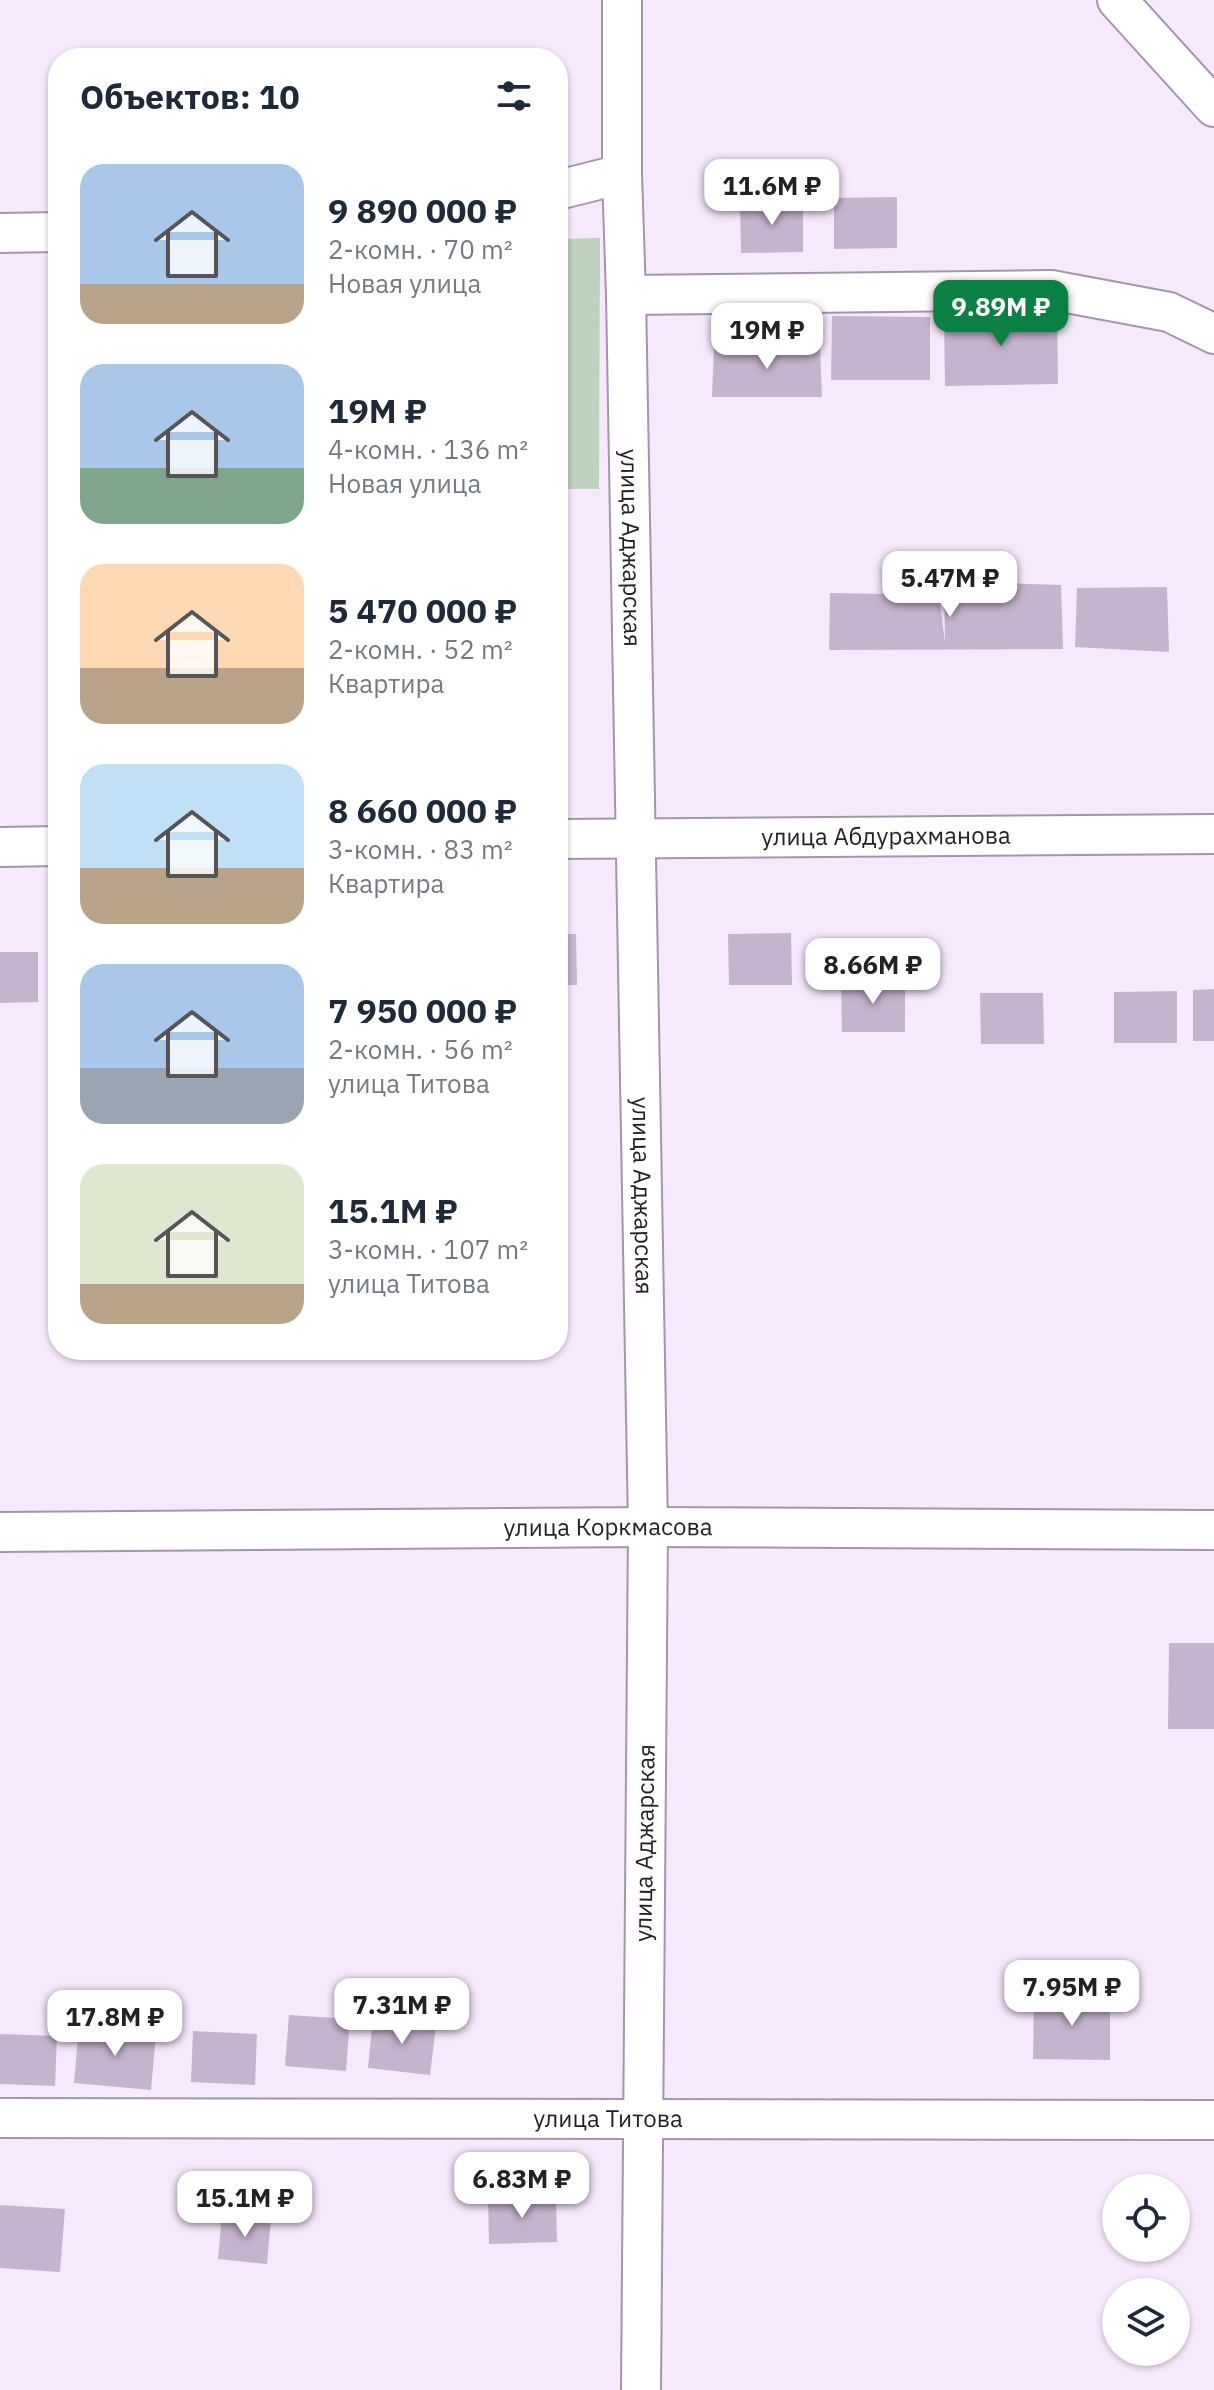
<!DOCTYPE html>
<html lang="ru">
<head>
<meta charset="utf-8">
<style>
  :root { --surface:#fff; --page:#f2f2f3; --text:#1f2937; --muted:#747a83; --accent:#0b8043 }
  body { margin:0; font-family:"IBM Plex Sans",sans-serif; background:var(--page); color:var(--text); height:100vh; display:flex; flex-direction:column; font-size:30px; white-space:nowrap }
  * { box-sizing:border-box; margin:0 }
  p { font-size:26px; color:var(--muted) }
  .icon { flex:none; width:44px; height:44px; fill:none; stroke:currentColor; stroke-width:2; stroke-linecap:round; stroke-linejoin:round }
  .map { position:relative; flex:1; overflow:hidden }
  .sheet { position:absolute; left:48px; top:48px; width:520px; height:1312px; display:flex; flex-direction:column; background:var(--surface); border-radius:32px; box-shadow:0 2px 6px #0004 }
  .sheet>* { flex:none }
  .buttons { position:absolute; left:1102px; top:2174px; display:grid; gap:16px }
  .buttons a { display:grid; place-items:center; width:88px; height:88px; border-radius:50%; background:var(--surface); box-shadow:0 2px 6px #0004; font-size:40px }
  .price { position:absolute; translate:-50% -68px; padding:0 18px; border-radius:16px; background:#fff; color:#222; font-size:26px; line-height:52px; filter:drop-shadow(0 2px 4px #0008) }
  .price::after { content:''; position:absolute; left:50%; top:48px; width:24px; height:18px; margin-left:-12px; background:inherit; clip-path:polygon(0 0,100% 0,50% 100%) }
  .price.active { background:var(--accent); color:#fff }
  ul { padding:0; list-style:none }
  li { display:flex; align-items:center; gap:24px; height:200px; padding:0 32px }
  li span { display:grid; place-items:center; flex:none; width:224px; height:160px; border-radius:24px; color:#555 }
  li>.icon { margin-inline-start:auto }
  span .icon { width:96px; height:96px; fill:#fffc; stroke-width:1 }
  li b { font-size:34px }
  h2 { display:flex; justify-content:space-between; align-items:center; height:96px; padding:0 32px; font-size:34px }
  .map>svg:first-child { display:block }
</style>
</head>
<body>
<div class="map">
<svg width="1214" height="2390" viewBox="0 0 1214 2390">
  <rect width="100%" height="100%" fill="#f7e9fc"/>
  <path fill="#bed2bf" d="M600,238L599,489H558V239Z"/>
  <g fill="#c6b4ce">
    <path d="M897,197V248L834,249V198Z"/>
    <path d="M803,201V252L741,253L740,202Z"/>
    <path d="M1057,311L1058,384L945,386L944,312Z"/>
    <path d="M832,316L930,317V380H831Z"/>
    <path d="M714,345H820L822,397H712Z"/>
    <path d="M944,581L1061,585L1063,649L829,650L830,593L939,595L945,643Z"/>
    <path d="M1167,587L1169,652L1075,647L1077,588Z"/>
    <path d="M791,933L792,985H729L728,934Z"/>
    <path d="M558,934H576L577,985H558Z"/>
    <path d="M0,952H38V1002L0,1003Z"/>
    <path d="M905,980V1032H842L841,981Z"/>
    <path d="M1214,989V1041H1193V990Z"/>
    <path d="M1177,991V1043H1114V992Z"/>
    <path d="M980,993H1043L1044,1044H981Z"/>
    <path d="M1169,1643H1214V1729H1168Z"/>
    <path d="M1034,1996H1110V2060L1033,2059Z"/>
    <path d="M289,2015L350,2019L346,2071L285,2066Z"/>
    <path d="M373,2018L436,2025L430,2075L368,2068Z"/>
    <path d="M79,2026L156,2033L151,2090L74,2083Z"/>
    <path d="M193,2031L257,2034L255,2085L191,2082Z"/>
    <path d="M0,2034L57,2036L55,2086L0,2084Z"/>
    <path d="M556,2195L557,2242L489,2244L488,2197Z"/>
    <path d="M0,2205L65,2209L60,2272L0,2268Z"/>
    <path d="M222,2214L271,2218L267,2264L218,2259Z"/>
  </g>
  <g fill="none" stroke-linecap="round" stroke-linejoin="round">
    <defs>
      <g id="street">
        <path id="s1" d="M622,0V174L626,295L648,1527L641,2390"/>
        <path d="M1117,0L1214,107"/>
        <path d="M558,190L622,174"/>
        <path d="M0,233L58,232"/>
        <path d="M626,295L1051,290L1169,312L1214,334"/>
        <path id="s2" d="M558,839L1214,834"/>
        <path d="M0,847L58,846"/>
        <path id="s3" d="M0,1532L648,1527L1214,1530"/>
        <path id="s4" d="M0,2118L1214,2120"/>
      </g>
    </defs>
    <use href="#street" stroke="#a595ab" stroke-width="42"/>
    <use href="#street" stroke="#fff" stroke-width="38"/>
  </g>
  <g text-anchor="middle" stroke-width="6" stroke-linejoin="round" paint-order="stroke">
    <g font-size="24" fill="#241e26" stroke="#fcfcfc">
      <text dy="8" stroke="none"><textPath href="#s1" startOffset="548">улица Аджарская</textPath></text>
      <text dy="8" stroke="none"><textPath href="#s2" startOffset="328">улица Абдурахманова</textPath></text>
      <text dy="8" stroke="none"><textPath href="#s1" startOffset="1196">улица Аджарская</textPath></text>
      <text dy="8" stroke="none"><textPath href="#s3" startOffset="608">улица Коркмасова</textPath></text>
      <text transform="translate(645 1843) rotate(-89)" y="8">улица Аджарская</text>
      <text dy="8" stroke="none"><textPath href="#s4" startOffset="608">улица Титова</textPath></text>
    </g>
  </g>
</svg>
<div class="buttons">
<a><svg class="icon" aria-label="locate" viewBox="0 0 24 24"><circle cx="12" cy="12" r="6"/><path d="M12 2v4M12 18v4M2 12h4M18 12h4"/></svg></a>
<a><svg class="icon" aria-label="layers" viewBox="0 0 24 24"><path d="M12 4l9 5-9 5-9-5zM3 14l9 5 9-5"/></svg></a>
</div>
<b class="price" style="left:772px;top:227px">11.6M ₽</b>
<b class="price active" style="left:1001px;top:348px">9.89M ₽</b>
<b class="price" style="left:767px;top:371px">19M ₽</b>
<b class="price" style="left:950px;top:619px">5.47M ₽</b>
<b class="price" style="left:873px;top:1006px">8.66M ₽</b>
<b class="price" style="left:1072px;top:2028px">7.95M ₽</b>
<b class="price" style="left:402px;top:2046px">7.31M ₽</b>
<b class="price" style="left:115px;top:2058px">17.8M ₽</b>
<b class="price" style="left:522px;top:2220px">6.83M ₽</b>
<b class="price" style="left:245px;top:2239px">15.1M ₽</b>
<section class="sheet">
<h2>Объектов: 10<svg class="icon" aria-label="filters" viewBox="0 0 24 24"><path d="M4 7h16M4 17h16"/><circle cx="9" cy="7" r="2"/><circle cx="15" cy="17" r="2"/></svg></h2>
<ul>
<li><span style="background:linear-gradient(#a9c7e8 75%,#b9a48a 0)"><svg class="icon" aria-label="home" viewBox="0 0 24 24"><path d="M3 11l9-7 9 7M6 9v11h12V9"/></svg></span><div><b>9 890 000 ₽</b><p>2-комн. · 70 m²</p><p>Новая улица</p></div></li>
<li><span style="background:linear-gradient(#a9c7e8 65%,#7fa58c 0)"><svg class="icon" aria-label="home" viewBox="0 0 24 24"><path d="M3 11l9-7 9 7M6 9v11h12V9"/></svg></span><div><b>19M ₽</b><p>4-комн. · 136 m²</p><p>Новая улица</p></div></li>
<li><span style="background:linear-gradient(#ffd9b3 65%,#b9a48a 0)"><svg class="icon" aria-label="home" viewBox="0 0 24 24"><path d="M3 11l9-7 9 7M6 9v11h12V9"/></svg></span><div><b>5 470 000 ₽</b><p>2-комн. · 52 m²</p><p>Квартира</p></div></li>
<li><span style="background:linear-gradient(#bfe0f5 65%,#b9a48a 0)"><svg class="icon" aria-label="home" viewBox="0 0 24 24"><path d="M3 11l9-7 9 7M6 9v11h12V9"/></svg></span><div><b>8 660 000 ₽</b><p>3-комн. · 83 m²</p><p>Квартира</p></div></li>
<li><span style="background:linear-gradient(#a9c7e8 65%,#9aa5b1 0)"><svg class="icon" aria-label="home" viewBox="0 0 24 24"><path d="M3 11l9-7 9 7M6 9v11h12V9"/></svg></span><div><b>7 950 000 ₽</b><p>2-комн. · 56 m²</p><p>улица Титова</p></div></li>
<li><span style="background:linear-gradient(#dfe7d0 75%,#b9a48a 0)"><svg class="icon" aria-label="home" viewBox="0 0 24 24"><path d="M3 11l9-7 9 7M6 9v11h12V9"/></svg></span><div><b>15.1M ₽</b><p>3-комн. · 107 m²</p><p>улица Титова</p></div></li>
</ul>
</section>
</div>
</body>
</html>
